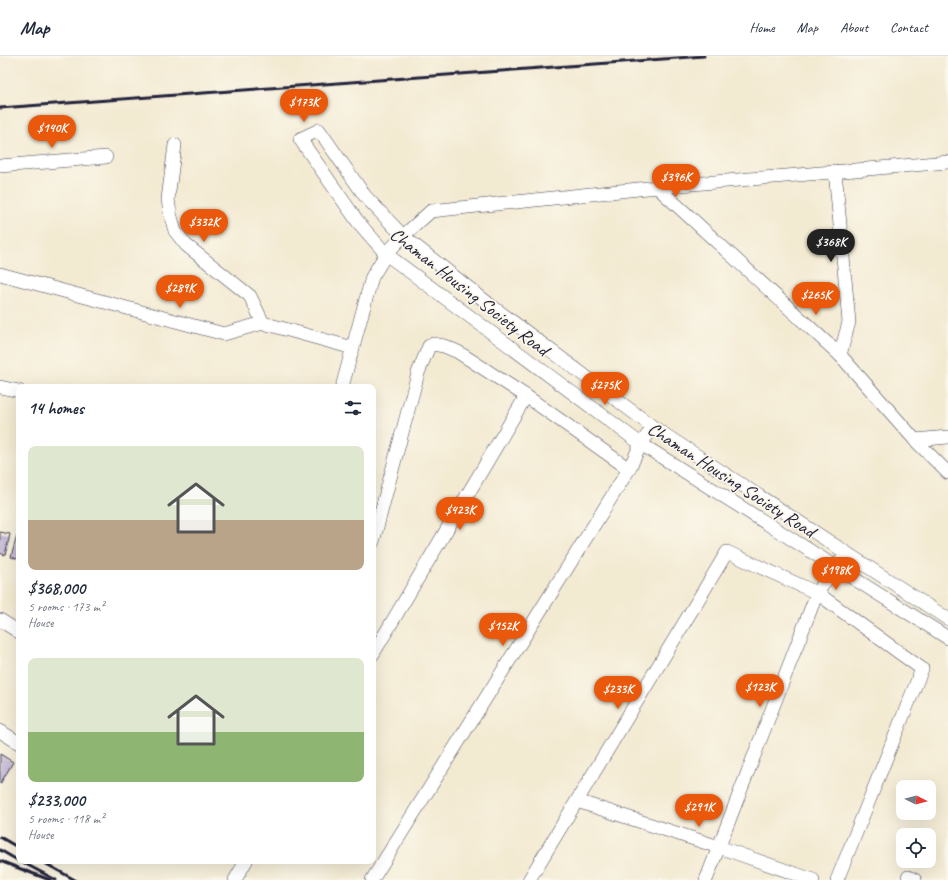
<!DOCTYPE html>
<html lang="en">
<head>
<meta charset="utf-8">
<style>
  :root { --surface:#fff; --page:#f2f2f3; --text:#1f2937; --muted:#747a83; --line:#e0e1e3; --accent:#ea580c }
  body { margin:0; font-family:Caveat,sans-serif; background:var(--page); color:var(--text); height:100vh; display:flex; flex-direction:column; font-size:15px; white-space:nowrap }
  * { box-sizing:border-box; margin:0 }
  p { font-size:13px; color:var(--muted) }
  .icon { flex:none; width:22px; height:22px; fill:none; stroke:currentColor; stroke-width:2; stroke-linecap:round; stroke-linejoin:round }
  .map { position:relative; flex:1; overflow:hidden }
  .side { position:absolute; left:16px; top:328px; width:360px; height:480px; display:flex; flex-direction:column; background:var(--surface); border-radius:8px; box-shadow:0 4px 16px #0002 }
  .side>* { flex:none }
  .needle { width:26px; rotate:96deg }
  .fabs { position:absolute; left:896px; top:724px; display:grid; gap:8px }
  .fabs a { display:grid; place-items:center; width:40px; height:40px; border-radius:8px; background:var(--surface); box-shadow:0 4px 16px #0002; font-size:20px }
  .price { position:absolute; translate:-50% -34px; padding:0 9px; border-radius:14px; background:var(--accent); color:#fff; font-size:13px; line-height:26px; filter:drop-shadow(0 1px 2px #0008) }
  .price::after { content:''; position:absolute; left:50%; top:24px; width:12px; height:9px; margin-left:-6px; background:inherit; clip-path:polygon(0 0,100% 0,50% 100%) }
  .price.current { background:#222; color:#fff }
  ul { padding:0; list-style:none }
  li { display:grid; align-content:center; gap:8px; height:212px; padding:0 12px }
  li span { display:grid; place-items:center; height:124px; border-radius:8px; color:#555 }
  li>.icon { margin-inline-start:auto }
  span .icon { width:72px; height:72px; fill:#fffc; stroke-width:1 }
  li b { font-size:17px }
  h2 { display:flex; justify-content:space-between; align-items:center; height:48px; padding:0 12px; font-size:17px }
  header { display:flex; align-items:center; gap:24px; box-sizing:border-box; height:56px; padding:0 20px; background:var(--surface); border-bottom:1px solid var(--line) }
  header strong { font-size:19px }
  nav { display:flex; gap:22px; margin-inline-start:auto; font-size:14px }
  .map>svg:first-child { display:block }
</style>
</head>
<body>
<header>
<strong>Map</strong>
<nav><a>Home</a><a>Map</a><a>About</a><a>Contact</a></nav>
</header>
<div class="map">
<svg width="948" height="824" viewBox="0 0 948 824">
  <rect width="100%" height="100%" fill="#fbf7ec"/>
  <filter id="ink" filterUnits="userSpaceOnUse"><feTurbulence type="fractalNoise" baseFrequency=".025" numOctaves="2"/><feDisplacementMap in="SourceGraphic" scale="8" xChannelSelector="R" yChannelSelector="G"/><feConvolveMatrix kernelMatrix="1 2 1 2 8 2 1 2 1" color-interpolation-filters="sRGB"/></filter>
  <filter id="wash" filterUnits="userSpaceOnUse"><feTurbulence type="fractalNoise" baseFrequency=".012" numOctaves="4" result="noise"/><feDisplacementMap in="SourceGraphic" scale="16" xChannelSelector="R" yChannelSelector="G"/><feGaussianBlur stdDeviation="0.9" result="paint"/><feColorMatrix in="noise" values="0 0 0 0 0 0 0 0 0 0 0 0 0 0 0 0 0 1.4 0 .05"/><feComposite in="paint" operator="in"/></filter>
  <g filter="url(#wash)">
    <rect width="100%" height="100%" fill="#f3ead2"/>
    <g id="blocks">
      <g fill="#afa1cc">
        <path d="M0,476L10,478L5,499L0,497Z"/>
        <path d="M17,480L19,481V503L11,501Z"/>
        <path d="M0,698L13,706L0,728Z"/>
      </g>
    </g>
  </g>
  <g filter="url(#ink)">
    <use href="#blocks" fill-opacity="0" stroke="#414052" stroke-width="1"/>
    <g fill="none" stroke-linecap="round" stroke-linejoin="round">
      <defs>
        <g id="minor">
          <path d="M175,89L168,143L170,157L175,175L186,189L250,240L263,267"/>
          <path d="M0,110L106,101"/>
          <path d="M835,115L849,266L840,299"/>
          <path d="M657,131L840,299L915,384L948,417"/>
          <path d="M0,218L224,278L263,267L353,292"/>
          <path d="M0,331L19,335"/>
          <path d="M342,331L372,221L386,198L403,180L431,155L657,131L948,106"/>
          <path d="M915,384L948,381"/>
          <path d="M373,486L418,317L429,290L433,288L444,290L458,296L526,340L629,413"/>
          <path d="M948,563L653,371L489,248L403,180L365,140L319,74L300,83L358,166L386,198L641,388L948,582"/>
          <path d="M0,564L19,576"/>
          <path d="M373,598L526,340"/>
          <path d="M0,675L19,687"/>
          <path d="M577,745L719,791L813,824"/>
          <path d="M908,821L915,824"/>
          <path d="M235,824L246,805"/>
          <path d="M372,824L629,413L641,388L653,371"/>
          <path d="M529,824L727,496L817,537L922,613L837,824"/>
          <path d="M706,824L817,537L840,505"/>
        </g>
      </defs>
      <use href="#minor" stroke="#414052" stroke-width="14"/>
      <use href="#minor" stroke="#fff" stroke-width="13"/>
      <g stroke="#22223b" stroke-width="3">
        <path d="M0,52L704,0"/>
        <path d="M0,781L19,792"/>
        <path d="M0,794L19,805"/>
        <path d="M0,805L50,824"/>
        <path d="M20,805L56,824"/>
        <path d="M41,805L75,824"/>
      </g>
    </g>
  </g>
  <g text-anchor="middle" stroke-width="3.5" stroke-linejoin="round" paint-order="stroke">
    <g font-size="19" fill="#22223b" stroke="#fbf7ec">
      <text transform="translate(470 235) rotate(38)" y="7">Chaman Housing Society Road</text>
      <text transform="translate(732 423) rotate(33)" y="7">Chaman Housing Society Road</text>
    </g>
  </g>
</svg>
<div class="fabs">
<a><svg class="needle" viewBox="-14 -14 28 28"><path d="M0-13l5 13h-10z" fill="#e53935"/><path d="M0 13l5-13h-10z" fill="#747a83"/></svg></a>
<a><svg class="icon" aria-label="locate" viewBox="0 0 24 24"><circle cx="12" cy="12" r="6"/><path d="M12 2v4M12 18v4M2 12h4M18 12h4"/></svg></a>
</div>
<b class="price" style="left:304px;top:67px">$173K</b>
<b class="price" style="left:52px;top:93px">$140K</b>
<b class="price" style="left:676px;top:142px">$396K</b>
<b class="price" style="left:204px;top:187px">$332K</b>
<b class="price current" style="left:831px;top:207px">$368K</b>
<b class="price" style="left:180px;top:253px">$289K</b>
<b class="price" style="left:816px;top:260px">$265K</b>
<b class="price" style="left:605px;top:350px">$275K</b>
<b class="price" style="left:460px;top:475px">$423K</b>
<b class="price" style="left:836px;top:535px">$198K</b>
<b class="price" style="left:503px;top:591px">$152K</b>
<b class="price" style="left:760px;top:652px">$123K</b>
<b class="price" style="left:618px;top:654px">$233K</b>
<b class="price" style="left:699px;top:772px">$291K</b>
<section class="side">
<h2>14 homes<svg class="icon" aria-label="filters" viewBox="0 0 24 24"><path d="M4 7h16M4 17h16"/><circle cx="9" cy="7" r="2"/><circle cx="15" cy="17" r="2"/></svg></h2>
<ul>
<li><span style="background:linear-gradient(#dfe7d0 60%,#b9a48a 0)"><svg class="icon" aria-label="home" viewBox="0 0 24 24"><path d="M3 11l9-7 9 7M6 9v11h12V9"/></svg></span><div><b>$368,000</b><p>5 rooms · 173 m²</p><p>House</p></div></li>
<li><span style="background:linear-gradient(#dfe7d0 60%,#8fb573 0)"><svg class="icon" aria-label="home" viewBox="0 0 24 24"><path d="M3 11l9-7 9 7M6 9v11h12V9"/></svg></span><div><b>$233,000</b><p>5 rooms · 118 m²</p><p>House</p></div></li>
</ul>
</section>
</div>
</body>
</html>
